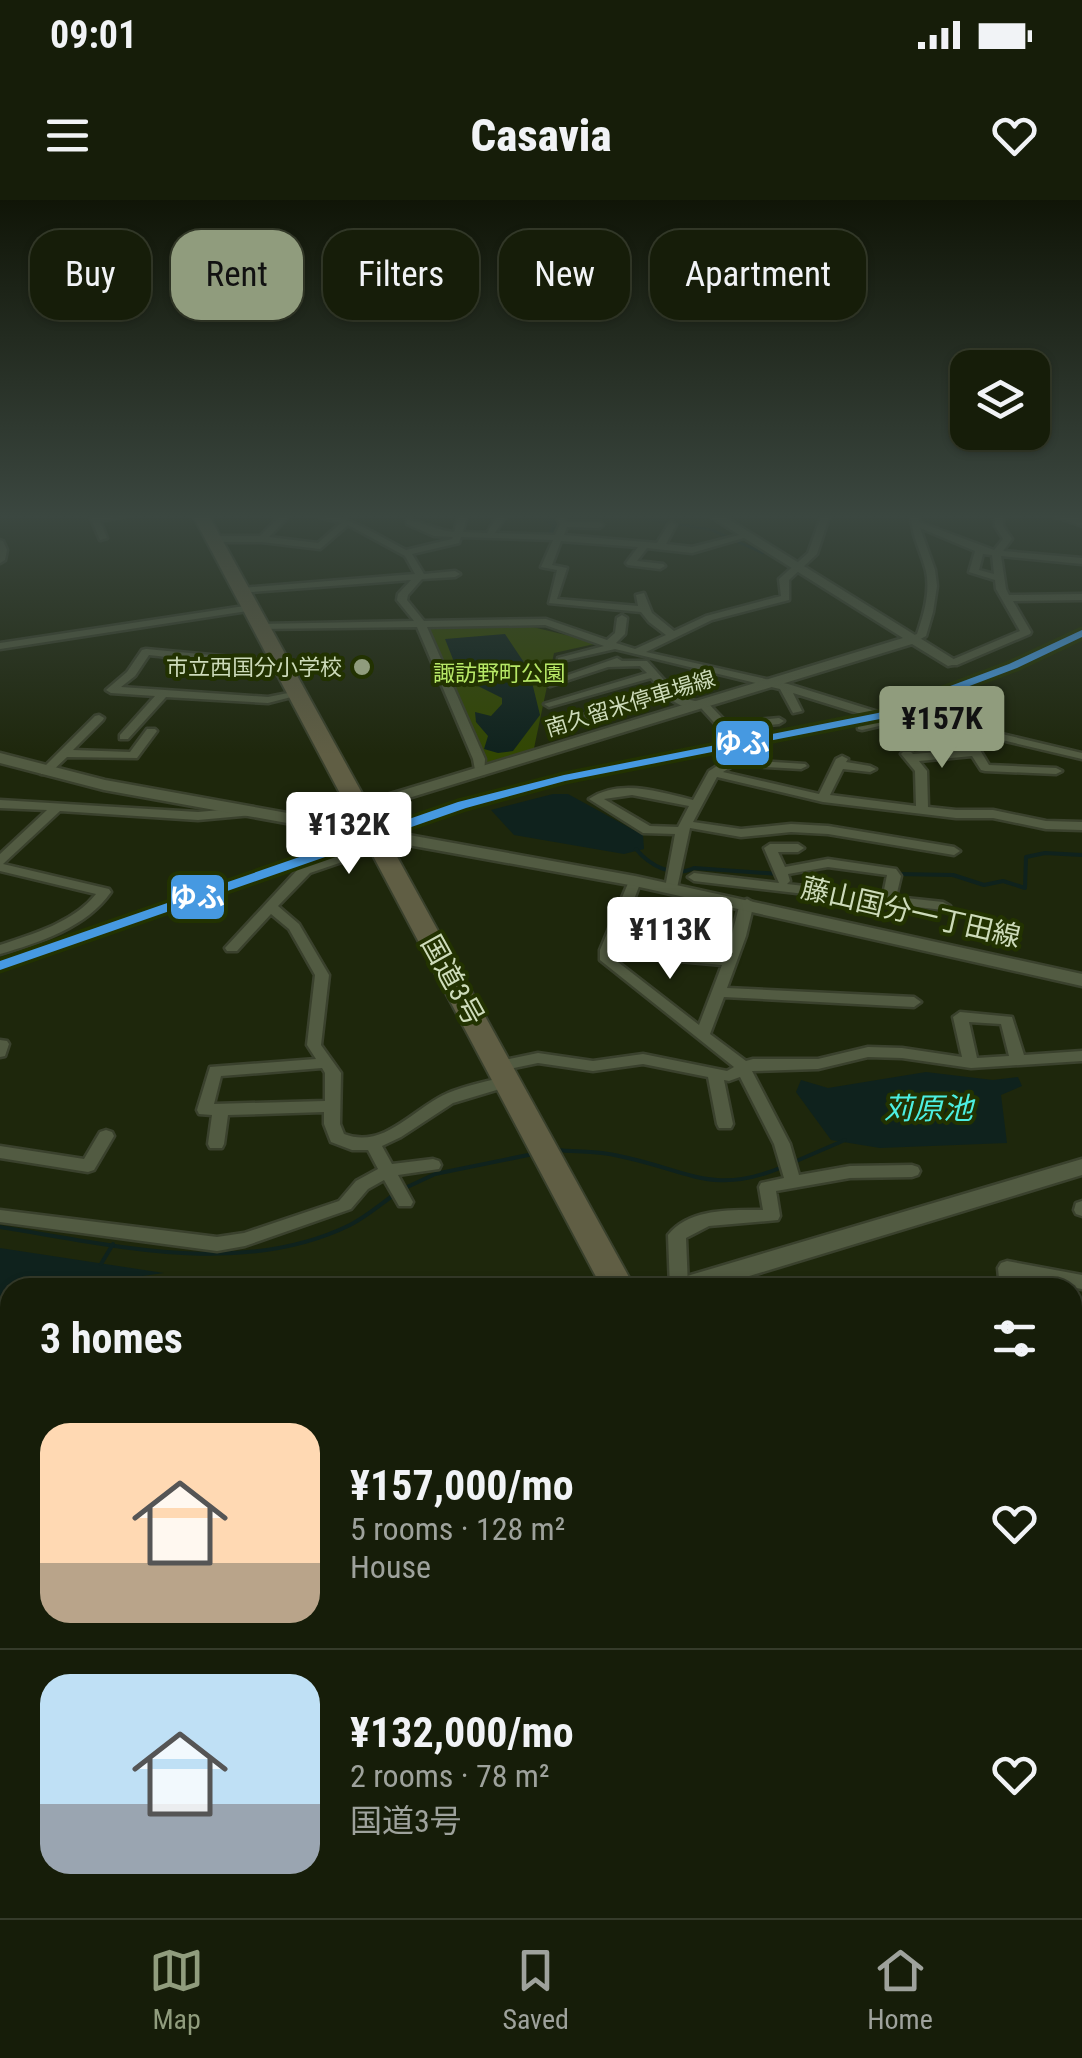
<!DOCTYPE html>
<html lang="en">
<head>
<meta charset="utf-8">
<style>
  :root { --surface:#161d09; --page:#232a17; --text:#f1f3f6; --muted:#9ea29c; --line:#353b2a; --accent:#909c7d }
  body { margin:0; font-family:"Roboto Condensed","Noto Sans JP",sans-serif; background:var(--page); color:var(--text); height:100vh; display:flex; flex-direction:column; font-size:38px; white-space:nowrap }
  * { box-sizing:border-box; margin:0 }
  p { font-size:32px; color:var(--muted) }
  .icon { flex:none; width:55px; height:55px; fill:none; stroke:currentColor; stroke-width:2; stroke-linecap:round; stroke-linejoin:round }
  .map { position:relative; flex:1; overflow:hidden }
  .details { position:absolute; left:0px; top:1078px; width:1082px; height:642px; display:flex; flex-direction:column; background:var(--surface); border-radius:30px 30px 0 0; box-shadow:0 2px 8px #0004,0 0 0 2px var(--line) }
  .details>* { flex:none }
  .hud { position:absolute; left:30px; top:30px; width:1022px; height:90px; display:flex; gap:20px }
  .tools { position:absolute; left:950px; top:150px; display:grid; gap:20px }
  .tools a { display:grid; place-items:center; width:100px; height:100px; border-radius:20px; background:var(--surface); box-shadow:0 2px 8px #0004,0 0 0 2px var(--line); font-size:50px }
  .price { position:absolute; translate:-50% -85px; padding:0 22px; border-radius:10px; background:#fff; color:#222; font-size:32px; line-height:65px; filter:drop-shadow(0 2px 5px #0008) }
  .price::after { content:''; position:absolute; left:50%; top:60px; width:30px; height:22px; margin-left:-15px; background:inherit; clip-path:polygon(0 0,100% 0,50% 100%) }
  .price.active { background:var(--accent); color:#111 }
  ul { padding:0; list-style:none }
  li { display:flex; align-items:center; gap:30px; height:250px; padding:0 40px }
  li+li { border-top:2px solid var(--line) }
  li span { display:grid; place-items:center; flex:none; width:280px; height:200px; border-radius:30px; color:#555 }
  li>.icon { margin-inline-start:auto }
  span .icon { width:120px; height:120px; fill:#fffc; stroke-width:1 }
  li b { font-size:42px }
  h2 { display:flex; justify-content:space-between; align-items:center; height:120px; padding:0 40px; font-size:42px }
  .pill { padding:0 35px; border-radius:30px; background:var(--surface); box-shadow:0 2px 8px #0004,0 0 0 2px var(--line); font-size:35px; line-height:90px }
  .pill.active { background:var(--accent); color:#111 }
  .status { display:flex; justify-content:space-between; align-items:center; height:70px; padding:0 50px; background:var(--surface); direction:ltr }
  .status svg { height:28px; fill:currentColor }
  header { display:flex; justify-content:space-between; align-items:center; height:130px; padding:0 40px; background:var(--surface); font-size:45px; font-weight:800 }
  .tabs { display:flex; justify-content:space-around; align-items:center; height:140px; border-top:2px solid var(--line); background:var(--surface); font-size:28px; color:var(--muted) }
  .tabs a { display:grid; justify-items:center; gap:5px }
  .tabs .active { color:var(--accent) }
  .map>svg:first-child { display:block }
</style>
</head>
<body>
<div class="status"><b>09:01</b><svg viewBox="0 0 49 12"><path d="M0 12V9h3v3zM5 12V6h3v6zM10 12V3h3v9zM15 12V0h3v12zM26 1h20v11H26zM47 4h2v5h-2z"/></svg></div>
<header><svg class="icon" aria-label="menu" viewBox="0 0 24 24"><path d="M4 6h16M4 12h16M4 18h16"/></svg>Casavia<svg class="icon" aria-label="heart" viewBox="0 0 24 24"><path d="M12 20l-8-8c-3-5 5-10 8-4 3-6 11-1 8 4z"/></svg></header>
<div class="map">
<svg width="1082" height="1718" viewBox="0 0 1082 1718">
  <rect width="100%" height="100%" fill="#1e270c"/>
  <path fill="#324702" d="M424,423H516L599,443L554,453L533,553L482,564Z"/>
  <g fill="#0f221d">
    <path d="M505,434L529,470L540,515L513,551L498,553L484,549L488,536L476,522L475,512L491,516L502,504V498L460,477L445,439Z"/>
    <path d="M553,594H568L643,635L644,649L624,654L514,635L491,610Z"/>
    <path d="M926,872L993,880L1018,877L1022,886L1001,895L1007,943L880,948L831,940L796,892L801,880L828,888Z"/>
    <path d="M0,1048L164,1073L64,1087L10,1088V1111L0,1123Z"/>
  </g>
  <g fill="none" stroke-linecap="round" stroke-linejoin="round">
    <path stroke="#0f221d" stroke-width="2.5" d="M619,314L712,330L763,353"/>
    <g stroke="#0f221d" stroke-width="4">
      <path d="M636,649C650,666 673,678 694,668L779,674"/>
      <path d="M896,674L953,675L984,685L1003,681L1025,688L1026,657L1045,653L1082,655"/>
      <path d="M557,950C577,952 599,951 619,956C689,970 712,997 785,966"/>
      <path d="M794,962L845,940"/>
      <path d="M403,989L435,974L533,954"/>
      <path d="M0,1027C113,1045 242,1078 350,1025C366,1017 381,1004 395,994"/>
      <path d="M101,1064L113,1044"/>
    </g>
    <path fill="#0f221d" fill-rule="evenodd" d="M544,314H552L550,317L560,325L554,337L547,335L552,326L543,319Z"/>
    <defs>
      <g id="street">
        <path d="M110,314H136L100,321L107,338L100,340L91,319Z"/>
        <path d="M282,314H291L269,337L318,343L341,323L310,314C348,314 373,333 406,350L452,339L453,337L434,336L407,324V320C423,321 436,331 454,332L459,314H467L463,332L487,333L498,314H507L495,333L555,335L560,324L558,319L562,316L567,322H599L603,325L599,328L567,327L564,335L657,343L668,325L672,322L676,325L666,344L692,347L747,333V337L692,353L647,348L637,361L663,364L665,366L660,369L628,365L626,363L638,347L561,341L552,365L567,368L557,399L638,406L636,395L644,393L652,413L674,431L706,416L781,396L779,379L808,353L822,314H830L817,354L789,380V400L712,420L646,452L788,484L894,517L972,527L1082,553V559L972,533L892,523L862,530L858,529V525L880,520L793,493L802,511L793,513L780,489L615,449L558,462V458L604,446L545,425L427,427L485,559L484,575H476L473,559L417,427L258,429V425L261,424L414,421L397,400L398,394L411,380L239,393V389L242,388L415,374L405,356L348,325L320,349L262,342H213L209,339L213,336H260ZM461,337L553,340L541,367L557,370L549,403L641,412L649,422L666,435L635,449L616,443L625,434L627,418L622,415L617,418L615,433L607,440L546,419L424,421L407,400L408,395L422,379L455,377L460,374L455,371L424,374L412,354L459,343Z"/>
        <path d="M911,314H919V322L994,350L1003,339L995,326V314H1003V326L1012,339L1003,351L1082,358V364L1001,356L1006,389L1009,395L1082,394V400L1013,401L1031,432L1030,434L957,465H949V461L1020,431L996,389L995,380L969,372L975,351L920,328L935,370L937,386L933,412L926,436L917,441H909V437L917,434L919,428C925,410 930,390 926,371C921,351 911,335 911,314ZM983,354L992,355L994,374L979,370Z"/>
        <path d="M0,340L3,341L7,350L5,360L0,363Z"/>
        <path d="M251,405L256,408L254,410L0,449V443Z"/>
        <path d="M146,449L254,459L279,457L284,460C258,472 181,458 149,455L135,476L121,487L268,497L298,491L303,494L268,503L166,497L128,539H120V535L155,496L111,493L106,490L127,472L142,450Z"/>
        <path d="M617,458L622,461H647C665,480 680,504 707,502L727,523L779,518L784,521L779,524L724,530L720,529L701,508C691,512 673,503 666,495L588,518L583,515L661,490L651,478L549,507L544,504L647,473L640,466L608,467L550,486L545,483Z"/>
        <path d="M99,515L104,518L103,520L73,550L130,552L147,529H155L157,531L137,558L67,557L49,574H41V570L95,516Z"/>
        <path d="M976,549L980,550L989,565L1056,568L1062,571L1056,574L985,571L981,570L972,556L919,561L927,571L928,607L956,610H993L1046,621L1082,622V630L1046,629L993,618H956L823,602L717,577L693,622L741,629L791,624L828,626L954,647L960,651L954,655L828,634L791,632L741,637L690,628L677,688L671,692L665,688L675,634L643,633L589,599C620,578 659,592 693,600L709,571L728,559L805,564L807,566L801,569L734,565L723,572L819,594L836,559L842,556L848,559L846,562L870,566L876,569L870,572L843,569L830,595L916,606L915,571L901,554L903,552H911L913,554ZM632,595L689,606L678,627L650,626L604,599Z"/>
        <path d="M0,600L198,612L253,607L259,611L253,615L198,620L60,611L3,664L109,689L111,692C87,727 39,743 0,754V745C33,734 74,722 96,694L0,671V654L47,610L0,608Z"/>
        <path d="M379,641L383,642V648L310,673L278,706L299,724L329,775L321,845L341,873L340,924L344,934C384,950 413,908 448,893C467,885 488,881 508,876L516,881L513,885L453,903L401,937L382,946L392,964L433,959L439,961L441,965L439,969L398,975L413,1002L411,1006H399L384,980L368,989L351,1009L245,1046L217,1051L0,1022V1010L217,1037L244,1033L339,1001L356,981L378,969L368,950H352L331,942L324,924V912L228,915L224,944L222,948H210L208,944L212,915L199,914L197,910L210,867L316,859L307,845L315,775L289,729L271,714L237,751H227L225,748L300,667ZM322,868L325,873V901L214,904L221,876Z"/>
        <path d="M770,644H798L804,648L798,652H778L785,667L828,659L896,669L901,676L896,697L943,702L950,706L943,710L694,681L688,677L694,673L779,683L764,648ZM828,667L887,675L883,695L787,684L790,681L788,674Z"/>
        <path d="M635,677L641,681L616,747L726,757L740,703L747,699L754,703L746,736L727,788L914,797L921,802L914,807L724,797L710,834L746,861L753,859H818L868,847L902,848L962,857L953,817L960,812L1012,817L1024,855L1082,851V861L971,868L902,858L868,857L818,869L752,871L790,944L799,975L850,966L912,965L918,967L920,971L918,975L912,977L850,978L776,991L780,1016L778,1020L709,1026L686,1038L688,1087L670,1088L668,1035C689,1008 732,1010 763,1010L759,987L761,983L784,978L774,944L740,877L729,881L724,880L733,924L731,928H719L717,924L708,877L643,864L593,871L538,863L500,871L492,866L495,862L538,853L593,861L643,854L727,871L734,867L600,760V750L629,681ZM615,755L722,765L699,825L614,759ZM969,822L1001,824L1009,856L977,858Z"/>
        <path d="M0,840L7,841L9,844L5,856L0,857Z"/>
        <path d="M106,930L112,932L114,936L94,970L88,972L0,958V946L84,959L100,932Z"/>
        <path d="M1082,1001V1016L1076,1014L1074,1010L1076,1003Z"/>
        <path d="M1007,1061L1082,1075V1089L1017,1077L1018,1088H1000L998,1068L1001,1063Z"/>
        <path d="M1072,1461L1082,1464V1486L1072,1483Z"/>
        <path d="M1072,1642L1082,1643V1667L1072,1666Z"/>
        <path d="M433,1710H463L467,1718H437Z"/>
        <path d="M495,1710H521L517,1718H491Z"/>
      </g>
      <g id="secondary">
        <path d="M706,314H720L960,463L948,466L912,444L366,611H354V605L903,438Z"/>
        <path d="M1047,314H1065L1082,319V326Z"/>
        <path d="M0,553L105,580L635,676L1082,774V786L635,686L104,590L0,563Z"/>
        <path d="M1082,959V975L710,1088H665L669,1081L677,1079Z"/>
        <path d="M1072,1158L1082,1159V1179L1072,1178Z"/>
        <path d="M10,1267V1291L0,1294V1270Z"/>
        <path d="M114,1710H148L149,1718H115Z"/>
      </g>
      <g id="highway">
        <path d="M192,314H208L635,1088H602Z"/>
        <path d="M937,1710H985L988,1718H940Z"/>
      </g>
    </defs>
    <use href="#street" stroke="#3a412d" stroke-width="5"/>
    <use href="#secondary" stroke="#3a412d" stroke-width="5"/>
    <use href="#highway" stroke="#3a412d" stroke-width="4"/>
    <use href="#street" fill="#525b42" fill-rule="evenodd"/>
    <use href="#secondary" fill="#525b42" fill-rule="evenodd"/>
    <use href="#highway" fill="#605e44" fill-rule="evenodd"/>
    <defs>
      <path id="rail-1" d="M1082,430V437L1017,468L885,518L565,581L466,608L0,770V761L458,602L564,575L878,513L1009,464Z"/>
    </defs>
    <use href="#rail-1" stroke="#223201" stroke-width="7"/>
    <use href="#rail-1" fill="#4699e1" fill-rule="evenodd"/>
  </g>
  <linearGradient id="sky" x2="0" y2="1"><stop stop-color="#101507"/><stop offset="0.57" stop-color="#3b4740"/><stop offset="1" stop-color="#3b4740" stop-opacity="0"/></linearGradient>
  <rect width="1082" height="555" fill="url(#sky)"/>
  <circle fill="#909c7d" stroke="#223201" stroke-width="4" cx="362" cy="467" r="10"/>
  <g text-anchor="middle" stroke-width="8" stroke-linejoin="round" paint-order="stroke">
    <g font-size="22" fill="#cddbba" stroke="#223201" text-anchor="end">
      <text x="342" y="475">市立西国分小学校</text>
    </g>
    <g font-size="22" fill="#b7e866" stroke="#223201">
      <text x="499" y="481">諏訪野町公園</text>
    </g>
    <g font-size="22" fill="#cddbba" stroke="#223201">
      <text transform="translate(630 503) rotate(-17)" y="8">南久留米停車場線</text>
    </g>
    <g font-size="28" fill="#cddbba" stroke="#223201">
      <text transform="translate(911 712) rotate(13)" y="10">藤山国分一丁田線</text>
      <text transform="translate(453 780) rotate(61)" y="10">国道3号</text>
    </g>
    <g font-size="30" font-style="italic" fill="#4cefe1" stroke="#223201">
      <text x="928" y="919">苅原池</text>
    </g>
  </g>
  <g stroke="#223201" stroke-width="4">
    <rect x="714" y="519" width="57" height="48" rx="10" fill="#4699e1"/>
    <rect x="169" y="673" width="57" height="48" rx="10" fill="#4699e1"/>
  </g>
  <g font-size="28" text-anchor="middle" font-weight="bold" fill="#fff">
    <text x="742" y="553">ゆふ</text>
    <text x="197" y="707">ゆふ</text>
  </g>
</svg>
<div class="tools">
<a><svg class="icon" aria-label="layers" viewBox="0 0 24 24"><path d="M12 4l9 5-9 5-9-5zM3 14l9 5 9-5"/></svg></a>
</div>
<b class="price active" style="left:942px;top:571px">¥157K</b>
<b class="price" style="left:349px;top:677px">¥132K</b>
<b class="price" style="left:670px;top:782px">¥113K</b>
<div class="hud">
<a class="pill">Buy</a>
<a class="pill active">Rent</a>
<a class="pill">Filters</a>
<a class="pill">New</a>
<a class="pill">Apartment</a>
</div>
<section class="details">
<h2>3 homes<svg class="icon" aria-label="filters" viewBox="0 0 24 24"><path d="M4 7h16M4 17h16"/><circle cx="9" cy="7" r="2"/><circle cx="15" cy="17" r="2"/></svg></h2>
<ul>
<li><span style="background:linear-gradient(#ffd9b3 70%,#b9a48a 0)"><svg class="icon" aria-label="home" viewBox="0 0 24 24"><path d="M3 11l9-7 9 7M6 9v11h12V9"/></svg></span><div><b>¥157,000/mo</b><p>5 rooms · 128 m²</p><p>House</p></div><svg class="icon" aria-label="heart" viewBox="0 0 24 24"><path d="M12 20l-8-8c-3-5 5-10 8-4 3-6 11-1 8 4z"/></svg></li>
<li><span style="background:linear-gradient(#bfe0f5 65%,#9aa5b1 0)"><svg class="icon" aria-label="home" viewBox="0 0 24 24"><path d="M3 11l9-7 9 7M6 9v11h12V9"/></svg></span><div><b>¥132,000/mo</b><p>2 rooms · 78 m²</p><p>国道3号</p></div><svg class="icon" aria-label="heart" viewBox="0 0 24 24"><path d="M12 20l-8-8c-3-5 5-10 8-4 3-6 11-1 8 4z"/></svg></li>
</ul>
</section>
</div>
<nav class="tabs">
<a class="active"><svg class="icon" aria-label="map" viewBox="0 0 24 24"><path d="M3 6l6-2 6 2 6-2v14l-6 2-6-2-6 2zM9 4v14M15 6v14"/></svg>Map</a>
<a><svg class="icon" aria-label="saved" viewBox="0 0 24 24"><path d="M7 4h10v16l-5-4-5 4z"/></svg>Saved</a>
<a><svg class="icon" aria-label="home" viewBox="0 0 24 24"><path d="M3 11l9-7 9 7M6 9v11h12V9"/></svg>Home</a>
</nav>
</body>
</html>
